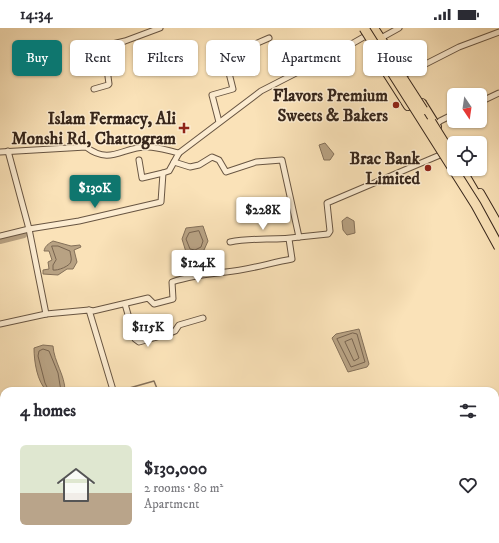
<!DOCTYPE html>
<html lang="en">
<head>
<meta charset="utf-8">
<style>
  :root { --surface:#fff; --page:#f7f7f7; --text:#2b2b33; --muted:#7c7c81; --line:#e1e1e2; --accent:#0f766e }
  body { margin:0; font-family:"IM FELL DW Pica",serif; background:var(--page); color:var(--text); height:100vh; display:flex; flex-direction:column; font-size:15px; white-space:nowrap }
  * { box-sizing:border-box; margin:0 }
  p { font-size:13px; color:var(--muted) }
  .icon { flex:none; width:22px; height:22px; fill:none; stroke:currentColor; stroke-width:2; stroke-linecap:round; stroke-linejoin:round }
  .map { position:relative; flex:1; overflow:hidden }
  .panel { position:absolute; left:0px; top:359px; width:499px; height:156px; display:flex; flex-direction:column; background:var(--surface); border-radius:12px 12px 0 0; box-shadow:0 1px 3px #0004 }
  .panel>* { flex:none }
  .guide { position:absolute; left:12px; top:12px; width:475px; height:36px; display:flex; gap:8px }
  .needle { width:26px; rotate:167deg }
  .controls { position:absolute; left:447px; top:60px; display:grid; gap:8px }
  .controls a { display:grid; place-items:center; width:40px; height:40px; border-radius:6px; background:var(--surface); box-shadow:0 1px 3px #0004; font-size:20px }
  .price { position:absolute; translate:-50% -34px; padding:0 9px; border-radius:4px; background:#fff; color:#222; font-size:13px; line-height:26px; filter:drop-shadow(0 1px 2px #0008) }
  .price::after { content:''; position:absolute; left:50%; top:24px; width:12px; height:9px; margin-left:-6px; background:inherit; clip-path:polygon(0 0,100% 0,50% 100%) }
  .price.selected { background:var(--accent); color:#fff }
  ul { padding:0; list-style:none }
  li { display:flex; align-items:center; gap:12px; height:100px; padding:0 20px }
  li+li { border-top:1px solid var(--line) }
  li span { display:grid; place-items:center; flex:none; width:112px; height:80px; border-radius:6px; color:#555 }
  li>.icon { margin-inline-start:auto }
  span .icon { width:48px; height:48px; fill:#fffc; stroke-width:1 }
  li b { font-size:17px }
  h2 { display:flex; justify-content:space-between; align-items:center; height:48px; padding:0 20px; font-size:17px }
  .tag { padding:0 14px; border-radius:6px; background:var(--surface); box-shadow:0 1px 3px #0004; font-size:14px; line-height:36px }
  .tag.selected { background:var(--accent); color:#fff }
  .status { display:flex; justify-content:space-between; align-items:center; height:28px; padding:0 20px; background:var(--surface); direction:ltr }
  .status svg { height:11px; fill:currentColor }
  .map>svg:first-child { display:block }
</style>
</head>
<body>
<div class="status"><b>14:34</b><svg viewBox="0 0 49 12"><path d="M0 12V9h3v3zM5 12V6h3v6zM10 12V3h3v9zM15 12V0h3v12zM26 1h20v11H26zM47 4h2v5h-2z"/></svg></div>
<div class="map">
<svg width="499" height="515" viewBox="0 0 499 515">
  <rect width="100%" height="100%" fill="#fae2b8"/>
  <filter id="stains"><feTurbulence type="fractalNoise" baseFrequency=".005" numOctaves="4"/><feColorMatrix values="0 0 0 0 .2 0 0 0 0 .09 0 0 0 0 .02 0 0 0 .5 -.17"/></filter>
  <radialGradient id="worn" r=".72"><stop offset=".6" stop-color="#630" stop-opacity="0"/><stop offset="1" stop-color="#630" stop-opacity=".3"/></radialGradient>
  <g fill="#b8a283" stroke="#847059">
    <path d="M325,115L334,126L330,132H324L319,117Z"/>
    <path d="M347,189L354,193L355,205L347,207L343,202L342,193Z"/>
    <path d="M203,198L208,213L204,222L196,226L186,224L182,211L186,200Z"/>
    <path d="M53,213L71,218L80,217L81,219L74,222L77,234L73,241H67L58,247L43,246V242L49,241L48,234L52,232L49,223H44C45,218 48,216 53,213Z"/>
    <path d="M359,301L369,336L367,339L348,344L332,310L336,306Z"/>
    <path d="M43,317L53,318C54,334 65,347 65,363H47C37,354 34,333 34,320Z"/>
    <path d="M0,412L4,422V460L0,461Z"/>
  </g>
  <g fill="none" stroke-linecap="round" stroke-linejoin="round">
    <g stroke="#78644f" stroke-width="1">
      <path d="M199,203L203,213L201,219L195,222L190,221L186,211L189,205Z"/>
      <path d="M52,218H58L70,223C70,225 72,231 71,233C71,238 57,243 53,242V237L56,232Z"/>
      <path d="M353,305L357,306L365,334L351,339L337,311Z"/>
      <path d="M352,311L359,330L354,333L345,314Z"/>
      <path d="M49,363L45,355L38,328L39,323L43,321L49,323L58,345L61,363"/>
    </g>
    <g stroke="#847059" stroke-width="1.5">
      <path d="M119,363L154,353L158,363"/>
      <path d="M495,405L499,404"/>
    </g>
    <path stroke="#b8a283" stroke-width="6" d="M0,213L24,207"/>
    <defs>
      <g id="street">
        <path d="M381,10L399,0"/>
        <path d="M404,47L459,19L499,4"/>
        <path d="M94,61L108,57L109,56L104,18L125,13L160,0"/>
        <path d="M480,74L499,65"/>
        <path d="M219,94L212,67L233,61L225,29L269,10"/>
        <path d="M436,97L440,93L454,86"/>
        <path d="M8,123L29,201L46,286"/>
        <path d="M0,124L86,119C111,138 123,118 148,119C158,119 169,123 179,125"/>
        <path d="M139,132L142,150L163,145"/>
        <path d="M174,134L190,139L199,137L212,129L219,132L226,144L256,134L282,132L299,209L328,206L330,203L327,175L440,127"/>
        <path d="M0,208L29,201L79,193L161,174L163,145L169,143L179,125L261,63L341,22L369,6"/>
        <path d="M230,214C253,209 276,213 299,209"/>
        <path d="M125,276L135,311L139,314L168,306L175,303L179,297L203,290"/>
        <path d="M89,282L93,283L148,270L154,276L173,271L172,254C190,248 207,246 226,244C248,242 270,235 292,231L289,211"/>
        <path d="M0,296L46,286L89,282L113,362"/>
      </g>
      <g id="primary">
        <path d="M374,0L401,41"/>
        <path d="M383,39L408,78"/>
        <path d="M422,75L437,99"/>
        <path d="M480,165L499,198"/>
      </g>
      <path id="highway" d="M461,141L499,206"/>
    </defs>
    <use href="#street" stroke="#685542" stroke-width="7"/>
    <use href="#primary" stroke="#37261b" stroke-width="10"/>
    <use href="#highway" stroke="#37261b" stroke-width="11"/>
    <use href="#street" stroke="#fcecd1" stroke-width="5"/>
    <use href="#primary" stroke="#fae2b8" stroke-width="8"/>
    <use href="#highway" stroke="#fae2b8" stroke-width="9"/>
    <defs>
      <g id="highway-bridge">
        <path d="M364,0L476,177L499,219"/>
        <path d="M394,37L423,82"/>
        <path d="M431,94L454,131"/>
      </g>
    </defs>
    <use href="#highway-bridge" stroke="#37261b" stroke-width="11" stroke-linecap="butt"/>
    <use href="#highway-bridge" stroke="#fae2b8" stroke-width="9"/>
  </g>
  <g fill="#8f2418" stroke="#fcecd1" stroke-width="1.5">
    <circle cx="396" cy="77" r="4"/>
    <path d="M182 94h4v4h4v4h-4v4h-4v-4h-4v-4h4z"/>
    <circle cx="428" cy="140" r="4"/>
  </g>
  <g text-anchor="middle" stroke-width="3" stroke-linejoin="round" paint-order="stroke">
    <g font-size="17" font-weight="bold" fill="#37261b" stroke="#fcecd1" text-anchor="end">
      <text x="388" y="73">Flavors Premium<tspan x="388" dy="20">Sweets &amp; Bakers</tspan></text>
      <text x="176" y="96">Islam Fermacy, Ali<tspan x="176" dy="20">Monshi Rd, Chattogram</tspan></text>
      <text x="420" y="136">Brac Bank<tspan x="420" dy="20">Limited</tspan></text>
    </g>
  </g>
  <rect width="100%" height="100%" filter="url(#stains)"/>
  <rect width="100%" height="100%" fill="url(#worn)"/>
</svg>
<div class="controls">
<a><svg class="needle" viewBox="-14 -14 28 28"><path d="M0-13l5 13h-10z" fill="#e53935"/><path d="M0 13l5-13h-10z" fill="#7c7c81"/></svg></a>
<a><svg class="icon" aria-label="locate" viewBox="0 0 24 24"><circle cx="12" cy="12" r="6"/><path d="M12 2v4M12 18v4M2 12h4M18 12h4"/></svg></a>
</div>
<b class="price selected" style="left:95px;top:181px">$130K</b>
<b class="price" style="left:263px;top:203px">$228K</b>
<b class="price" style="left:198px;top:256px">$124K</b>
<b class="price" style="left:148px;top:320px">$115K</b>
<div class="guide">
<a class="tag selected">Buy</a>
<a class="tag">Rent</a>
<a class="tag">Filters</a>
<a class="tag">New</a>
<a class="tag">Apartment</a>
<a class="tag">House</a>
</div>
<section class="panel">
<h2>4 homes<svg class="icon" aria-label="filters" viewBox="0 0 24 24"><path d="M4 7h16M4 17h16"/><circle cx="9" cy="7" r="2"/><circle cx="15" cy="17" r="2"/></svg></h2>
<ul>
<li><span style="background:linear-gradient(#dfe7d0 60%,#b9a48a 0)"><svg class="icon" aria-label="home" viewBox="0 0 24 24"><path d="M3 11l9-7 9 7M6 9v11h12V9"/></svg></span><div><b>$130,000</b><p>2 rooms · 80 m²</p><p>Apartment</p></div><svg class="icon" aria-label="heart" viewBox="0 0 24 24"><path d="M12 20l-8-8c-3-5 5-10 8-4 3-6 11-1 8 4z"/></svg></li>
</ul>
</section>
</div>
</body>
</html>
